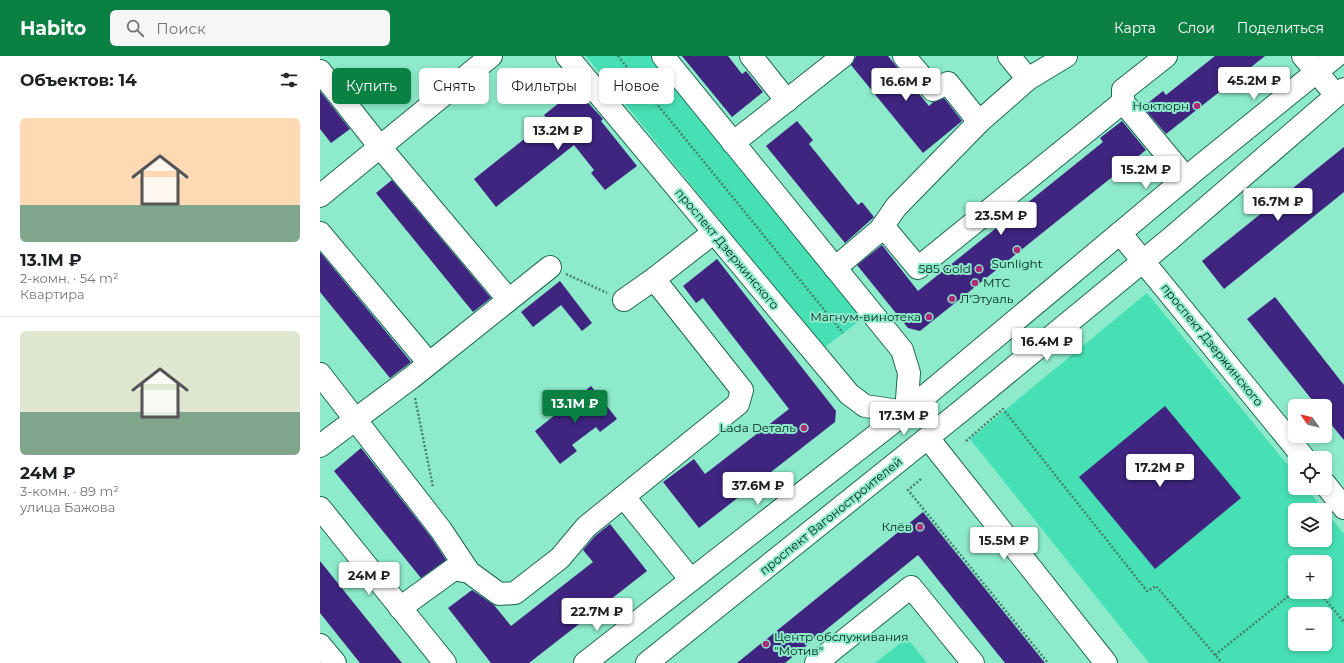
<!DOCTYPE html>
<html lang="ru">
<head>
<meta charset="utf-8">
<style>
  :root { --surface:#fff; --page:#f6f6f6; --text:#202124; --muted:#757577; --line:#e0e0e0; --accent:#0b8043 }
  body { margin:0; font-family:Montserrat,sans-serif; background:var(--page); color:var(--text); height:100vh; display:flex; flex-direction:column; font-size:15px; white-space:nowrap }
  * { box-sizing:border-box; margin:0 }
  p { font-size:13px; color:var(--muted) }
  .icon { flex:none; width:22px; height:22px; fill:none; stroke:currentColor; stroke-width:2; stroke-linecap:round; stroke-linejoin:round }
  .map { position:relative; flex:1; overflow:hidden }
  .side { display:flex; flex-direction:column; background:var(--surface); width:320px }
  .side>* { flex:none }
  .guide { position:absolute; left:12px; top:12px; width:380px; height:36px; display:flex; gap:8px }
  .needle { width:26px; rotate:304deg }
  .fabs { position:absolute; left:968px; top:343px; display:grid; gap:8px }
  .fabs a { display:grid; place-items:center; width:44px; height:44px; border-radius:6px; background:var(--surface); box-shadow:0 2px 6px #0003; font-size:20px }
  .price { position:absolute; translate:-50% -34px; padding:0 9px; border-radius:4px; background:#fff; color:#222; font-size:13px; line-height:26px; filter:drop-shadow(0 1px 2px #0008) }
  .price::after { content:''; position:absolute; left:50%; top:24px; width:12px; height:9px; margin-left:-6px; background:inherit; clip-path:polygon(0 0,100% 0,50% 100%) }
  .price.active { background:var(--accent); color:#fff }
  ul { padding:0; list-style:none }
  li { display:grid; align-content:center; gap:8px; height:212px; padding:0 20px }
  li+li { border-top:1px solid var(--line) }
  li span { display:grid; place-items:center; height:124px; border-radius:6px; color:#555 }
  li>.icon { margin-inline-start:auto }
  span .icon { width:72px; height:72px; fill:#fffc; stroke-width:1 }
  li b { font-size:17px }
  h2 { display:flex; justify-content:space-between; align-items:center; height:48px; padding:0 20px; font-size:17px }
  .tag { padding:0 14px; border-radius:6px; background:var(--surface); box-shadow:0 2px 6px #0003; font-size:14px; line-height:36px }
  .tag.active { background:var(--accent); color:#fff }
  header { display:flex; align-items:center; gap:24px; box-sizing:border-box; height:56px; padding:0 20px; background:var(--accent); color:#fff }
  header strong { font-size:19px }
  nav { display:flex; gap:22px; margin-inline-start:auto; font-size:14px }
  .search { width:280px; height:36px; background:var(--page); display:flex; align-items:center; gap:10px; box-sizing:border-box; padding:0 14px; border-radius:6px; color:var(--muted); font-size:15px }
  main { display:flex; flex:1; min-height:0 }
  .map>svg:first-child { display:block }
</style>
</head>
<body>
<header>
<strong>Habito</strong>
<div class="search"><svg class="icon" aria-label="search" viewBox="0 0 24 24"><circle cx="10" cy="10" r="6"/><path d="M15 15l6 6"/></svg>Поиск</div>
<nav><a>Карта</a><a>Слои</a><a>Поделиться</a></nav>
</header>
<main>
<section class="side">
<h2>Объектов: 14<svg class="icon" aria-label="filters" viewBox="0 0 24 24"><path d="M4 7h16M4 17h16"/><circle cx="9" cy="7" r="2"/><circle cx="15" cy="17" r="2"/></svg></h2>
<ul>
<li><span style="background:linear-gradient(#ffd9b3 70%,#7fa58c 0)"><svg class="icon" aria-label="home" viewBox="0 0 24 24"><path d="M3 11l9-7 9 7M6 9v11h12V9"/></svg></span><div><b>13.1M ₽</b><p>2-комн. · 54 m²</p><p>Квартира</p></div></li>
<li><span style="background:linear-gradient(#dfe7d0 65%,#7fa58c 0)"><svg class="icon" aria-label="home" viewBox="0 0 24 24"><path d="M3 11l9-7 9 7M6 9v11h12V9"/></svg></span><div><b>24M ₽</b><p>3-комн. · 89 m²</p><p>улица Бажова</p></div></li>
</ul>
</section>
<div class="map">
<svg width="1024" height="607" viewBox="0 0 1024 607">
  <rect width="100%" height="100%" fill="#8deaca"/>
  <g fill="#47e0b5" fill-rule="evenodd">
    <path d="M266,0H330L543,262L504,292Z"/>
    <path d="M827,237L975,418V432H986L1004,454H975V484H1005V455L1024,478V607H829L650,383ZM975,506H1005V536H975ZM975,558H1005V588H975Z"/>
    <path d="M587,582L607,607H555Z"/>
  </g>
  <g fill="#3f2580">
    <path d="M362,0H408L422,18L426,15L443,36L412,61Z"/>
    <path d="M536,0H568L609,50L613,46L624,42L642,65L603,97L531,9Z"/>
    <path d="M895,0H945L846,78L823,51L843,35L846,39Z"/>
    <path d="M0,35L30,73L11,87L0,73Z"/>
    <path d="M260,38L283,63L281,65L317,110L285,134L271,117L274,114L254,89L176,151L154,123L228,64L224,59L245,42L249,47Z"/>
    <path d="M477,65L493,84L489,88L538,149L542,146L554,161L525,187L446,90Z"/>
    <path d="M802,65L826,94L600,275L588,272L537,209L562,189L598,235L783,86L780,82Z"/>
    <path d="M1024,91V136L904,233L882,205Z"/>
    <path d="M72,124L171,242L153,256L56,137Z"/>
    <path d="M0,196L91,306L70,322L0,236Z"/>
    <path d="M397,203L516,355L515,366L379,472L343,426L374,403L385,418L469,353L383,242L376,247L363,230Z"/>
    <path d="M240,225L272,267L262,275L241,249L213,271L201,256Z"/>
    <path d="M955,241L1024,329V384L1005,361V350H997L927,263Z"/>
    <path d="M271,330L297,363L280,376L276,371L252,389L257,395L240,408L215,375Z"/>
    <path d="M845,350L921,442L835,513L759,421Z"/>
    <path d="M41,392L111,481L126,504L101,522L14,415Z"/>
    <path d="M603,456L725,607H685L598,499L465,607H417Z"/>
    <path d="M290,468L327,515L209,607H171L128,552L152,534L174,549L191,570L273,506L263,494L275,480Z"/>
    <path d="M0,505L82,607H40L0,557Z"/>
  </g>
  <g fill="none" stroke-linecap="round" stroke-linejoin="round">
    <defs>
      <g id="minor">
        <path d="M247,0L529,338L545,350L586,356L589,317L582,294L343,0"/>
        <path d="M431,0L467,45"/>
        <path d="M584,0L613,34L628,27L659,66"/>
        <path d="M689,0L708,23"/>
        <path d="M846,0L803,34V46L866,122"/>
        <path d="M983,0L1016,39"/>
        <path d="M0,15L60,91L188,243"/>
        <path d="M413,87L523,0"/>
        <path d="M0,140L171,0"/>
        <path d="M563,170L598,212L803,46"/>
        <path d="M0,177L108,306"/>
        <path d="M800,177L984,402"/>
        <path d="M515,212L560,174L576,151L659,66L708,23L746,0"/>
        <path d="M304,244L334,223L393,177"/>
        <path d="M0,318L121,474L149,516"/>
        <path d="M608,382L786,607"/>
        <path d="M0,390L91,322L230,211"/>
        <path d="M1005,428L1024,452"/>
        <path d="M304,441L371,524"/>
        <path d="M0,452L125,607"/>
        <path d="M80,552L134,513L149,516L179,538L195,537L240,502L266,471L418,348L422,334L334,223"/>
        <path d="M0,589L15,607"/>
        <path d="M496,607L591,531L653,607"/>
      </g>
      <g id="major">
        <path d="M265,607L586,356L873,116L1016,0"/>
        <path d="M327,607L641,355L850,183L1024,33"/>
      </g>
    </defs>
    <use href="#minor" stroke="#1f6954" stroke-width="24"/>
    <use href="#major" stroke="#1f6954" stroke-width="24"/>
    <g stroke="#43836e" stroke-width="2.5" stroke-dasharray="2 2" stroke-linecap="butt">
      <path d="M298,0L523,277"/>
      <path d="M246,218L287,237"/>
      <path d="M95,342L113,431"/>
      <path d="M646,385L683,353L827,535L836,530L902,607"/>
      <path d="M601,423L588,434L728,607"/>
      <path d="M999,536L1024,566"/>
      <path d="M895,599L975,535"/>
    </g>
    <use href="#minor" stroke="#fff" stroke-width="22"/>
    <use href="#major" stroke="#fff" stroke-width="22"/>
  </g>
  <g fill="#ae2c77" stroke="#8deaca" stroke-width="1.5">
    <circle cx="877" cy="50" r="4"/>
    <circle cx="697" cy="194" r="4"/>
    <circle cx="659" cy="213" r="4"/>
    <circle cx="655" cy="227" r="4"/>
    <circle cx="632" cy="243" r="4"/>
    <circle cx="609" cy="261" r="4"/>
    <circle cx="484" cy="372" r="4"/>
    <circle cx="600" cy="471" r="4"/>
    <circle cx="446" cy="588" r="4"/>
  </g>
  <g text-anchor="middle" stroke-width="4" stroke-linejoin="round" paint-order="stroke">
    <g font-size="12" fill="#00251a" stroke="#8deaca" text-anchor="end">
      <text x="869" y="54">Ноктюрн</text>
      <text x="697" y="212" text-anchor="middle">Sunlight</text>
      <text x="651" y="217">585 Gold</text>
      <text x="663" y="231" text-anchor="start">МТС</text>
      <text x="640" y="247" text-anchor="start">Л'Этуаль</text>
      <text x="601" y="265">Магнум-винотека</text>
      <text x="476" y="376">Lada Dеталь</text>
      <text x="592" y="475">Клёв</text>
      <text x="454" y="585" text-anchor="start">Центр обслуживания<tspan x="454" dy="14">"Мотив"</tspan></text>
    </g>
    <g font-size="12" fill="#00251a" stroke="#8deaca">
      <text transform="translate(407 193) rotate(50)" y="4">проспект Дзержинского</text>
      <text transform="translate(892 289) rotate(51)" y="4">проспект Дзержинского</text>
      <text transform="translate(511 460) rotate(-39)" y="4">проспект Вагоностроителей</text>
    </g>
  </g>
</svg>
<div class="fabs">
<a><svg class="needle" viewBox="-14 -14 28 28"><path d="M0-13l5 13h-10z" fill="#e53935"/><path d="M0 13l5-13h-10z" fill="#757577"/></svg></a>
<a><svg class="icon" aria-label="locate" viewBox="0 0 24 24"><circle cx="12" cy="12" r="6"/><path d="M12 2v4M12 18v4M2 12h4M18 12h4"/></svg></a>
<a><svg class="icon" aria-label="layers" viewBox="0 0 24 24"><path d="M12 4l9 5-9 5-9-5zM3 14l9 5 9-5"/></svg></a>
<a>+</a>
<a>−</a>
</div>
<b class="price" style="left:934px;top:45px">45.2M ₽</b>
<b class="price" style="left:586px;top:46px">16.6M ₽</b>
<b class="price" style="left:238px;top:95px">13.2M ₽</b>
<b class="price" style="left:826px;top:134px">15.2M ₽</b>
<b class="price" style="left:958px;top:166px">16.7M ₽</b>
<b class="price" style="left:681px;top:180px">23.5M ₽</b>
<b class="price" style="left:727px;top:306px">16.4M ₽</b>
<b class="price active" style="left:255px;top:368px">13.1M ₽</b>
<b class="price" style="left:584px;top:380px">17.3M ₽</b>
<b class="price" style="left:840px;top:432px">17.2M ₽</b>
<b class="price" style="left:438px;top:450px">37.6M ₽</b>
<b class="price" style="left:684px;top:505px">15.5M ₽</b>
<b class="price" style="left:49px;top:540px">24M ₽</b>
<b class="price" style="left:277px;top:576px">22.7M ₽</b>
<div class="guide">
<a class="tag active">Купить</a>
<a class="tag">Снять</a>
<a class="tag">Фильтры</a>
<a class="tag">Новое</a>
</div>
</div>
</main>
</body>
</html>
